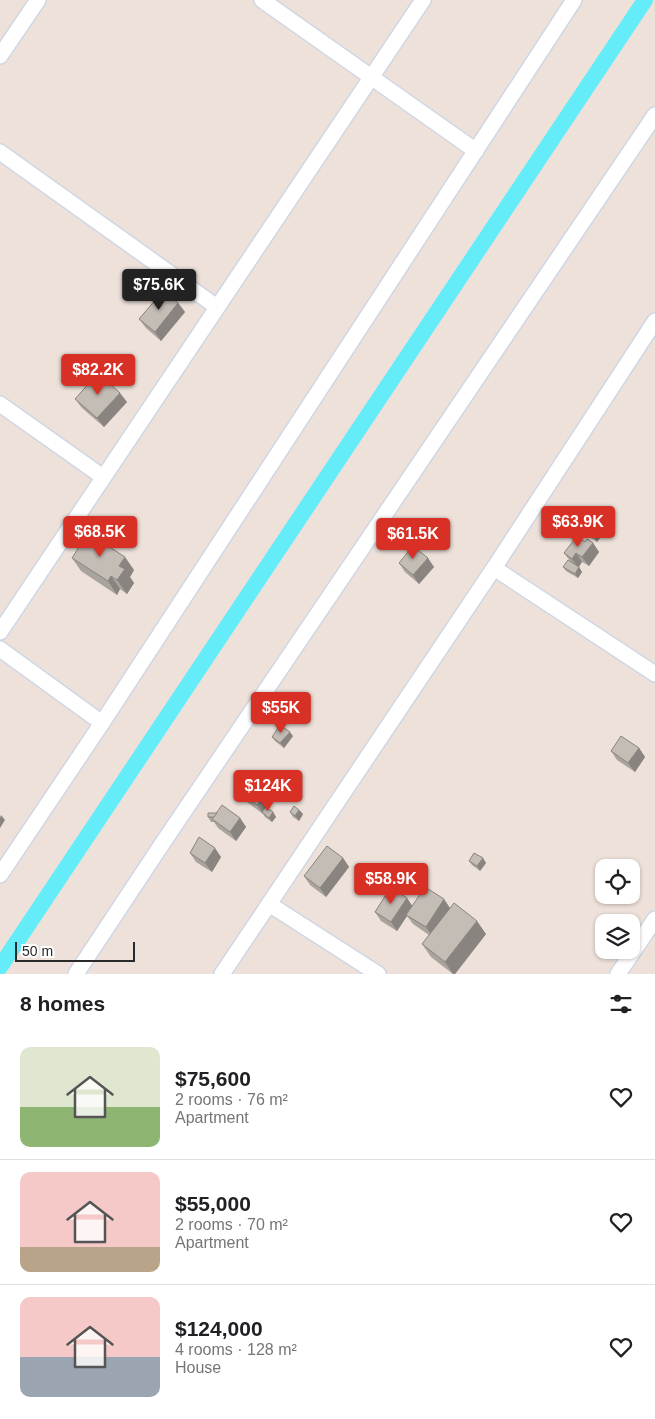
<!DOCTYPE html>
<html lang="en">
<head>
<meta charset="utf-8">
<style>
  :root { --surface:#fff; --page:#f2f2f2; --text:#202124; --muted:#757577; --line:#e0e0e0; --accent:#d93025 }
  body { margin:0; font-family:Helvetica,sans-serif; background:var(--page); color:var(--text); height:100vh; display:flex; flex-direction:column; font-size:19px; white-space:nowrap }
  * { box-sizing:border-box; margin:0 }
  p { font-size:16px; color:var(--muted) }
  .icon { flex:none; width:28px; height:28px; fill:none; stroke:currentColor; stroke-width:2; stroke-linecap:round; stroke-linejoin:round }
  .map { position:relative; height:974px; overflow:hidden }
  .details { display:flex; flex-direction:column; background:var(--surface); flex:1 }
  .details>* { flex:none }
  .buttons { position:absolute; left:595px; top:859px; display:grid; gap:10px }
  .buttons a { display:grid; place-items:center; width:45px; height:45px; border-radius:10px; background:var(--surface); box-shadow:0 1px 4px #0004; font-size:25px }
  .scale { position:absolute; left:15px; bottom:12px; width:120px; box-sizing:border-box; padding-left:5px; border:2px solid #2a2a2a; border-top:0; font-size:14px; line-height:18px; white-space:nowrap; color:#2a2a2a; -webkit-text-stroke:4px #fff; paint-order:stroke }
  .price { position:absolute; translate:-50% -42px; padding:0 11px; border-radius:5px; background:var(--accent); color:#fff; font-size:16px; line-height:32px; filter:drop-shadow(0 1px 2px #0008) }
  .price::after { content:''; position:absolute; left:50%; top:30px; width:15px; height:11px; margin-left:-8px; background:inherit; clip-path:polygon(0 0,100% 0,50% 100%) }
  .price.active { background:#222; color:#fff }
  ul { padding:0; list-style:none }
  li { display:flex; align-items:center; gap:15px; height:125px; padding:0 20px }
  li+li { border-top:1px solid var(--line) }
  li span { display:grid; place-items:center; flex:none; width:140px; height:100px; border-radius:10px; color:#555 }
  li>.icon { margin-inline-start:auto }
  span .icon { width:60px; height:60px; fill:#fffc; stroke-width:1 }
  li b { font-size:21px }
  h2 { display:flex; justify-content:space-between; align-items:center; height:60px; padding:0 20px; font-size:21px }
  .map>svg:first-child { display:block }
</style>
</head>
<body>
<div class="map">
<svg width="655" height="974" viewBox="0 0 655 974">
  <rect width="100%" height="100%" fill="#ede1da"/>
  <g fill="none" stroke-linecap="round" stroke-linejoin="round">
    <path stroke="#64ecf8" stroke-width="16" d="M0,967L645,0"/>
    <defs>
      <g id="street">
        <path d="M262,0L476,151"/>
        <path d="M0,56L38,0"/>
        <path d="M0,152L217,307"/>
        <path d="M0,404L103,477"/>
        <path d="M494,568L655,321"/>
        <path d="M0,632L423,0"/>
        <path d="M0,649L102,723"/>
        <path d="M0,875L102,723L574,0"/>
        <path d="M269,904L494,568L655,674"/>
        <path d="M76,974L162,844L655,115"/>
        <path d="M222,974L269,904L378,974"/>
        <path d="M618,974L655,919"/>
      </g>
    </defs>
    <use href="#street" stroke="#cfd7e4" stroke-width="18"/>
    <use href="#street" stroke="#fff" stroke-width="15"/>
  </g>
  <g fill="#a9a39d">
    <path d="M178,303L185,312L161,341L146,328L139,319Z"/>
    <path d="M75,399L127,402L104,427L82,408Z"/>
    <path d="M583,529L605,531L597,542L586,534Z"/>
    <path d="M585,542L593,543L599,552L589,566L582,562L579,567L582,572L578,578L566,571L563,567L570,561L564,553Z"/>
    <path d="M72,558L134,570L130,577L134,583L127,594L120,589L117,595L81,571Z"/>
    <path d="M399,563L434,567L419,584L405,572Z"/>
    <path d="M293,736L284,748L275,741L272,737Z"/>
    <path d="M639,748L645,757L635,772L617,760L611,751Z"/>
    <path d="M234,788L272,801L267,808L273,812L276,817L272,822L265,817L263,814L240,797Z"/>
    <path d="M299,810L303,814L299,821L293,817L290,812Z"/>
    <path d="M208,817L240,818L246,827L236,841L218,828L214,822H211Z"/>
    <path d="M190,853L221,857L212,872L196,862Z"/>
    <path d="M343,858L349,867L326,897L310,885L304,876Z"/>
    <path d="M483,858L486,863L480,871L472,865L469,861Z"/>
    <path d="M407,898L412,906L450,908L486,934L455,974H453L431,957L422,944L429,935L413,924L407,916L397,931L381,921L375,912Z"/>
  </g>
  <g fill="#89847f">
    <path d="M178,303L185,312L161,341L155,332Z"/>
    <path d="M120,393L127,402L104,427L97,418Z"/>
    <path d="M602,526L605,531L597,542L594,537Z"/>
    <path d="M593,543L599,552L589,566L582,557Z"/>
    <path d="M576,553L582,562L578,568L572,559Z"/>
    <path d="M125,557L134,570L130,577L134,583L127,594L117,580L119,566Z"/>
    <path d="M428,558L434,567L419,584L413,575Z"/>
    <path d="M579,567L582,572L578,578L575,574Z"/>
    <path d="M111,576L120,589L117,595L108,581Z"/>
    <path d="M290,732L293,736L284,748L280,743Z"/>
    <path d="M639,748L645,757L635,772L628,763Z"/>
    <path d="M266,792L272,801L263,813L262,812L263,814L257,805Z"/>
    <path d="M299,810L303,814L299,821L295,816Z"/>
    <path d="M273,812L276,817L272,822L269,818Z"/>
    <path d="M1,815L5,820L0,828V818Z"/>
    <path d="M240,818L246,827L236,841L230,832Z"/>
    <path d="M215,848L221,857L212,872L205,863Z"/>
    <path d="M343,858L349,867L326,897L320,888Z"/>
    <path d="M483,858L486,863L480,871L477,866Z"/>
    <path d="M407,898L413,907L397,931L391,922Z"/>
    <path d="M444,899L450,908L432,936L426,927Z"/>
    <path d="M477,921L486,934L455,974H453L445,962Z"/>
  </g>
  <g fill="#c4bdb6" stroke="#89847f">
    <path d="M163,291L178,303L155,332L139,319Z"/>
    <path d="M98,373L120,393L97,418L75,399Z"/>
    <path d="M591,518L602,526L594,537L583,529Z"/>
    <path d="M88,533L125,557L119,566L125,569L117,580L111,576L108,581L72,558Z"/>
    <path d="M577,536L585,542L587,539L593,543L582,557L576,553L572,559L564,553Z"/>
    <path d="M413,546L428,558L413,575L399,563Z"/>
    <path d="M568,560L579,567L575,574L563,567Z"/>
    <path d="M280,725L290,732L280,743L272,737Z"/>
    <path d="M621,736L639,748L628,763L611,751Z"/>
    <path d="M243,776L266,792L257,805L234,788Z"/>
    <path d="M222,805L240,818L230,832L212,819Z"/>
    <path d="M294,806L299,810L295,816L290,812Z"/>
    <path d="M266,807L273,812L269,818L262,812Z"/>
    <path d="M208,813H217L214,817H208Z"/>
    <path d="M199,837L215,848L205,863L190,853Z"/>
    <path d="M327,846L343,858L320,888L304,876Z"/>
    <path d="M474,853L483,858L477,866L469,861Z"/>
    <path d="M391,887L407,898L391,922L375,912Z"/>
    <path d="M425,887L444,899L426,927L406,915Z"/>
    <path d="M454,903L477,921L445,962L422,944Z"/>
  </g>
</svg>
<div class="buttons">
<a><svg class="icon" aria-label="locate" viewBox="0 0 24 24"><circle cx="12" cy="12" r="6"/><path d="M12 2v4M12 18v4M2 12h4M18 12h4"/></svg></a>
<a><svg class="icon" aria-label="layers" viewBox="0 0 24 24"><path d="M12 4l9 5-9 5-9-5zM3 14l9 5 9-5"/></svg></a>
</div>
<div class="scale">50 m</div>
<b class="price active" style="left:159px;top:311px">$75.6K</b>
<b class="price" style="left:98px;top:396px">$82.2K</b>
<b class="price" style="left:578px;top:548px">$63.9K</b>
<b class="price" style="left:100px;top:558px">$68.5K</b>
<b class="price" style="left:413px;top:560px">$61.5K</b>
<b class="price" style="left:281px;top:734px">$55K</b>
<b class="price" style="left:268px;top:812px">$124K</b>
<b class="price" style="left:391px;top:905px">$58.9K</b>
</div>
<section class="details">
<h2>8 homes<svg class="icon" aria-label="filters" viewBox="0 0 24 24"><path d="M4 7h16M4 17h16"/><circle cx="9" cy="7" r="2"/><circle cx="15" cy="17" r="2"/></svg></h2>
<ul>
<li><span style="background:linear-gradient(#dfe7d0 60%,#8fb573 0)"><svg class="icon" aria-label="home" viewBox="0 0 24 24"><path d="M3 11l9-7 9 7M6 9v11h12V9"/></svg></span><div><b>$75,600</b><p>2 rooms · 76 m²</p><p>Apartment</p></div><svg class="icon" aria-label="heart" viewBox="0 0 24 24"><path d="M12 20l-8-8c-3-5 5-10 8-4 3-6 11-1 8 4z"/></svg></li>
<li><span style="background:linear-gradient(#f6c9c9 75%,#b9a48a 0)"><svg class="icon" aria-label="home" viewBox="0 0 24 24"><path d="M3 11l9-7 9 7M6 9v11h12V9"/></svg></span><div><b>$55,000</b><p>2 rooms · 70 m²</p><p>Apartment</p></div><svg class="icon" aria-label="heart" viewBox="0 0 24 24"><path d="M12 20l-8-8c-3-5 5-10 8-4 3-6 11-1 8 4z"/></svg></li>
<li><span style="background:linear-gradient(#f6c9c9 60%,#9aa5b1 0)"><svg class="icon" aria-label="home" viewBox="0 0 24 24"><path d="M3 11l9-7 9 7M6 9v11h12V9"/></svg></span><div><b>$124,000</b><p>4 rooms · 128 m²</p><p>House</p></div><svg class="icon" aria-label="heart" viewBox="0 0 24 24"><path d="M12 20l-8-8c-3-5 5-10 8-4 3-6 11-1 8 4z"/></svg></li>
</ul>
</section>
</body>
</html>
